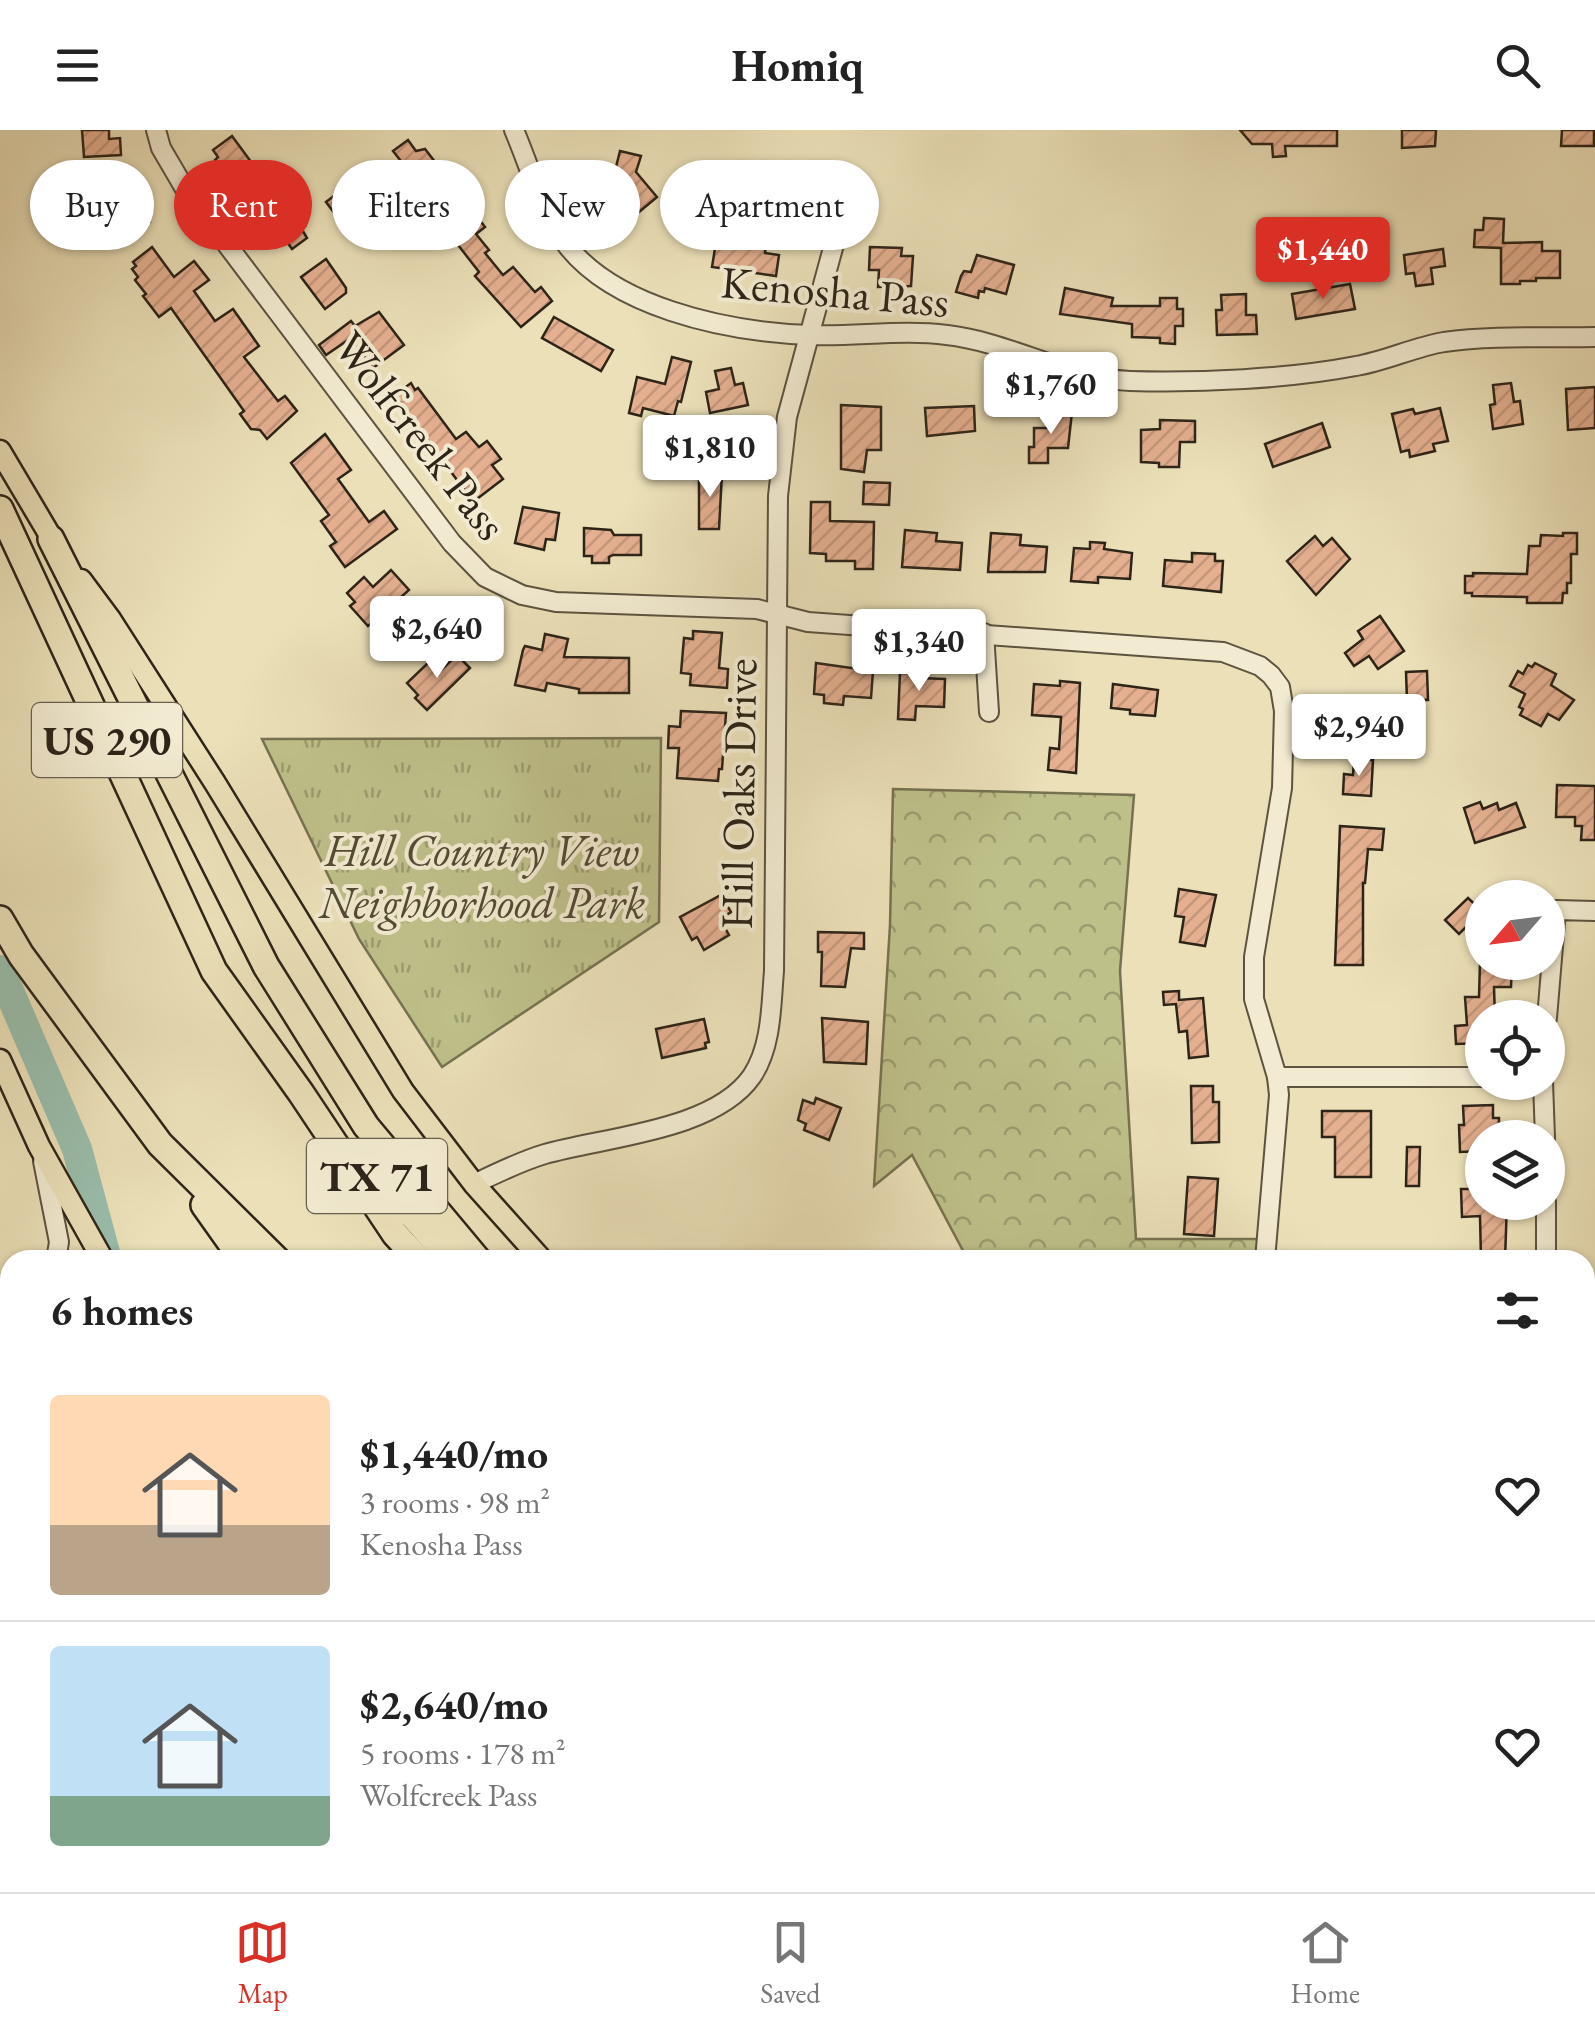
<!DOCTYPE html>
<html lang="en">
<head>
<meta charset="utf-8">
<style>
  :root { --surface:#fff; --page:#f2f2f2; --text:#222; --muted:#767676; --line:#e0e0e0; --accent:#d93025 }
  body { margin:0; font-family:"EB Garamond",serif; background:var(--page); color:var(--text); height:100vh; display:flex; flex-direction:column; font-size:38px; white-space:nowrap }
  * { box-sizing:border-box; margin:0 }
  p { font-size:32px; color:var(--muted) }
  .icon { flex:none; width:55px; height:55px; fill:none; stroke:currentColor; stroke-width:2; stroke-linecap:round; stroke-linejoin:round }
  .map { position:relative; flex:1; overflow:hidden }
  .side { position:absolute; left:0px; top:1120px; width:1595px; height:642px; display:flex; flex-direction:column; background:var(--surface); border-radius:30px 30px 0 0; box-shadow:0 2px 8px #0004 }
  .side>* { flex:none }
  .banner { position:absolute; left:30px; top:30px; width:1000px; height:90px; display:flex; gap:20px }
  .needle { width:65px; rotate:242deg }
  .buttons { position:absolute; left:1465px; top:750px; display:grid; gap:20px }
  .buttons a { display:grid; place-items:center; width:100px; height:100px; border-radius:50%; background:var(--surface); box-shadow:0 2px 8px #0004; font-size:50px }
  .price { position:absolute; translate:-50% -85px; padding:0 22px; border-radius:10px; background:#fff; color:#222; font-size:32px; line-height:65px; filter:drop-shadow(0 2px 5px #0008) }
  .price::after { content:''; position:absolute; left:50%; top:60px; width:30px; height:22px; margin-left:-15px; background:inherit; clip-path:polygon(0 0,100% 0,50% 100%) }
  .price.on { background:var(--accent); color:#fff }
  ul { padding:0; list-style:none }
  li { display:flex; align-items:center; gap:30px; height:250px; padding:0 50px }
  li+li { border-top:2px solid var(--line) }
  li span { display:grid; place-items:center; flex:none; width:280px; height:200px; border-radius:10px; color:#555 }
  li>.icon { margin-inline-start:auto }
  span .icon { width:120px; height:120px; fill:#fffc; stroke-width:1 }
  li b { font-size:42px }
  h2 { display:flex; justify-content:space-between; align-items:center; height:120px; padding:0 50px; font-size:42px }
  .tag { padding:0 35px; border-radius:45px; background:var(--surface); box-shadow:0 2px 8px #0004; font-size:35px; line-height:90px }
  .tag.on { background:var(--accent); color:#fff }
  header { display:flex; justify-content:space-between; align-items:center; height:130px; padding:0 50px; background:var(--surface); font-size:45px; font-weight:700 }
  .tab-bar { display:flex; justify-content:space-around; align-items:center; height:140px; border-top:2px solid var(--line); background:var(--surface); font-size:28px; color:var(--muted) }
  .tab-bar a { display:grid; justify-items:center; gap:5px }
  .tab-bar .on { color:var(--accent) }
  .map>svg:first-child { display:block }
</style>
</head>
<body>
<header><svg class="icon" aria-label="menu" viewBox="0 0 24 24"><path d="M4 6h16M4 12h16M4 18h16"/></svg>Homiq<svg class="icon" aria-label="search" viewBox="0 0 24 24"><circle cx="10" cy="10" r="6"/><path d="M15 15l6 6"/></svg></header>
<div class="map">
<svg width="1595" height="1762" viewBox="0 0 1595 1762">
  <defs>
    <pattern id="forest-crowns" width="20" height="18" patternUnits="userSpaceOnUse" patternTransform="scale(2.5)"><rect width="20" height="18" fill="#bec08a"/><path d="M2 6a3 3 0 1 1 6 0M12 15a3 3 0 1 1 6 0" fill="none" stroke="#9b9c70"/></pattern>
    <pattern id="park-tufts" width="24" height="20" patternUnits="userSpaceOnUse" patternTransform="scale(2.5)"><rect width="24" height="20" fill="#bec08a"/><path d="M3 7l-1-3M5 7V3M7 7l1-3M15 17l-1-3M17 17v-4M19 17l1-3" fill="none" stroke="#9b9c70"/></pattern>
    <pattern id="building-hatch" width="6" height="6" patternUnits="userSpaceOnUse" patternTransform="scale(2.5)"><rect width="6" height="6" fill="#e4b090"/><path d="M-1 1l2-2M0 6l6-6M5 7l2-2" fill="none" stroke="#c4977b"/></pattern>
  </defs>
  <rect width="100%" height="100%" fill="#ebe0b8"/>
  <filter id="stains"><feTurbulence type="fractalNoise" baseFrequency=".002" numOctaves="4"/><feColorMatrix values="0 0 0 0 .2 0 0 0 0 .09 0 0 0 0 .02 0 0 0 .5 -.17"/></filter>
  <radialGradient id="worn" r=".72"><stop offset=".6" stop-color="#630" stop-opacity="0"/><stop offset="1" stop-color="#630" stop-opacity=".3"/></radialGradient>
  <path fill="url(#forest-crowns)" stroke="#767251" stroke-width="2.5" d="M893,659L1134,665L1120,841L1136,1109H1259L1256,1130H968L912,1025L874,1056L890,795Z"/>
  <path fill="url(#park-tufts)" stroke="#767251" stroke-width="2.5" d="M661,608L659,792L442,937L359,809L262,609Z"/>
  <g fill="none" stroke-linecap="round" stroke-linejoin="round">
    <g stroke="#99bdab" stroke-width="30">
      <path d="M0,840L77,1019L107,1130"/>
      <path d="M128,1762L133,1752"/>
    </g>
  </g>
  <g fill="url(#building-hatch)" stroke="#2d2418" stroke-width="2.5">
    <path d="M82,0H109V9L120,8L121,25L84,27Z"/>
    <path d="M1240,0H1337V16H1285L1286,26L1273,27L1272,14H1252Z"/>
    <path d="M1402,0H1436L1435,16L1402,18Z"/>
    <path d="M1562,0H1594V16H1561Z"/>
    <path d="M232,6L274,63L279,59L292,79L298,75L305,86L300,89L305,96L301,98L307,108L292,119L285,109L281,106L276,109L266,97L253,77L258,74L235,44L232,46L227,39L224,42L215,30L218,27L213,20Z"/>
    <path d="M408,10L416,21L425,19L485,97L476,104L489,120L485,123L503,145L513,137L535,162L541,157L552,171L521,197L475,146L479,142L441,93L422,106L405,78L427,64L393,21Z"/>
    <path d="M620,21L641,26L636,42L657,67L621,97L590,62L615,41Z"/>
    <path d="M123,39L149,85L150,92L116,111L101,82L106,80L102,72L111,65L102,50Z"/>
    <path d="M343,59L361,84L344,96L326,72Z"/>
    <path d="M1484,88L1504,89L1503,113L1542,112V121H1560V148H1536V151H1520V154H1501V118L1474,117L1475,100H1483Z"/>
    <path d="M736,92L755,95L751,106L767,108L765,123L779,125L776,146L712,137L718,100L735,103Z"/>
    <path d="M152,117L174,147L194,131L209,150L194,161L215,191L233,179L259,216L244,227L278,271L285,266L297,281L267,309L260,300L251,299L240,284L244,281L171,178L159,187L143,166L146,164L135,150L138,147L132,139L136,136L133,132Z"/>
    <path d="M870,117L902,118L901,126H913L911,156L878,157L879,140H869Z"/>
    <path d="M1443,119L1445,136L1431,138L1433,154L1416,156L1414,143L1406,144L1404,125Z"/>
    <path d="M977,125L1014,135L1006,164L985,158L984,162L979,161L978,168L956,162L961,146L964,141L971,142Z"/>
    <path d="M326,129L346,158V163L325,179L301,147Z"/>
    <path d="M1350,154L1355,179L1296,189L1292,164Z"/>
    <path d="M1065,158L1113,168L1111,176H1160V168H1177V179H1183V196H1175V214L1160,213V208L1132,207V194L1060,184Z"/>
    <path d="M1246,164V185H1256L1257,204L1217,205L1216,180H1222L1221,165Z"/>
    <path d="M379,182L404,215L373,238L351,208L326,225L319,215L351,191L355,196Z"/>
    <path d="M554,187L613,220L601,241L542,208Z"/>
    <path d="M672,227L691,232L681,272L678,271L674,286L643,278L641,286L629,283L637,247L665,254Z"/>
    <path d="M731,238L735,255L743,253L748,275L710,283L706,262L719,259L715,241Z"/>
    <path d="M411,253L415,260L418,258L456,309L466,302L479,317L487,311L501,329L492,335L503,349L473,372L395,265Z"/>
    <path d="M1511,253L1514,272L1520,271L1523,294L1493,299L1490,275L1495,274L1493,255Z"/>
    <path d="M1595,257V298L1568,300L1566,259Z"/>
    <path d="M841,275L881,277V320H867L864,342L841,339Z"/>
    <path d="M974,276L975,301L927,306L925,278Z"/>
    <path d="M1440,278L1448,311L1433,314L1435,321L1410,327L1409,320L1401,322L1392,284L1413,279L1415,284Z"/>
    <path d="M1050,282H1072L1068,318H1048V333H1029V317H1034V298H1050Z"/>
    <path d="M1160,290L1195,291V312H1180L1179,337H1159V333L1141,332V300L1160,299Z"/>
    <path d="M1322,293L1330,317L1273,337L1265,314Z"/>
    <path d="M325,304L351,340L338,349L369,392L384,381L397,399L345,437L330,416L336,412L321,391L329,385L291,333Z"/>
    <path d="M699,343H722L719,399H699Z"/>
    <path d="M864,352L890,353L889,375L863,374Z"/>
    <path d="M811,372H830V391L874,392L873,439H855V431H826V424L810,423Z"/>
    <path d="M523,377L559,383L555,410L546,409L544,420L515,413Z"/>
    <path d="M584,398L611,400L614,405H641V425H613L609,427V433H592V426H584Z"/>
    <path d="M905,400L937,403L936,411L962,413L960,440L902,437Z"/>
    <path d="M991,403L1021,405L1020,415L1047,417L1045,442H988Z"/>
    <path d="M1563,403H1577V424H1571V453H1567V463H1563L1562,473H1527V467L1472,466V463H1465V446H1473V443L1527,444L1529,416H1540L1541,405L1563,406Z"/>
    <path d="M1315,406L1323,416L1332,408L1350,429L1316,465L1287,431Z"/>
    <path d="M1090,412L1105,413L1104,419L1132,423L1130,449L1098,447V453L1071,451L1074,418L1090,419Z"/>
    <path d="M1192,423L1215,424V431H1223L1221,462L1163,456L1165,430L1192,432Z"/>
    <path d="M391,440L409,460L390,477L404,492L388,507L374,491L368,496L350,476L355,472L347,463L364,447L373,457Z"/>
    <path d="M1380,486L1404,521L1378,539L1369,526L1354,536L1345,523L1363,509L1358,501Z"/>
    <path d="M693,501L722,503L719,538L728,539L727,558L690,555L691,544L681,543L684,508L693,509Z"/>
    <path d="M545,504L568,509L564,527L629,528V563H579V559L547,553L545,561L515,555L523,520L525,516L542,520Z"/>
    <path d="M457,525L470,538L427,580L415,568L418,565L407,553L430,531L440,541Z"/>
    <path d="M816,533L873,541L871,568L844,566L843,575L824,573V565L814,564Z"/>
    <path d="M1535,533L1556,544L1551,555L1574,570L1559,590L1548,584L1541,596L1520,585L1523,579L1519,577L1525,564L1510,556L1518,541L1523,544L1528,535L1532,537Z"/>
    <path d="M1427,541L1428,570H1407L1406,542Z"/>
    <path d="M900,543H920V548L945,549L944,577L916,576L915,590L898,589Z"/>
    <path d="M1060,551L1080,553L1076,643L1048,640L1050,618L1059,619L1061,587L1032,585L1034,554L1060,556Z"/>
    <path d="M1113,554L1158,560L1155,586L1130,584V580L1111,578Z"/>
    <path d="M681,581L726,583L722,639H719L718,651L677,648L679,618H668L669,596L680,597Z"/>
    <path d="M1354,629L1373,630L1371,666L1343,664L1344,644L1353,645Z"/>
    <path d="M1557,655L1595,656V710H1581L1582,696H1575V687H1556Z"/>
    <path d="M1480,672L1483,679L1497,673L1499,680L1516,673L1525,697L1475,713L1464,678Z"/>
    <path d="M1340,696L1384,699L1382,720L1368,719L1365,753H1363V835H1335Z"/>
    <path d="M1179,759L1216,765L1205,816L1180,812L1184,787L1175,786Z"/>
    <path d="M721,765L731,782L720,789L729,805L704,820L697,807L692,810L680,787Z"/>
    <path d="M1468,768L1482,781L1459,804L1445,790Z"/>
    <path d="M818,802L864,803V819L851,818L845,857L821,856L822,822H818Z"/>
    <path d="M1480,832H1512L1511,857H1494L1495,888H1482V913L1456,914L1455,896L1467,895L1465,867H1479Z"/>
    <path d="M1179,861V870L1203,868L1208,926L1189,928L1187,901L1179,902L1176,874L1164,875L1163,862Z"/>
    <path d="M822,888L868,892L866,934L824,932Z"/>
    <path d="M704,889L709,912L705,913L706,918L662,928L656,899Z"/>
    <path d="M1191,956H1213V972H1219V1012L1192,1013Z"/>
    <path d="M816,968L841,978L829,1010L804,1000L806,994L798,990L803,970L814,974Z"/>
    <path d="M1493,975V988H1499V1008H1482V1021L1460,1022L1459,995H1464L1463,976Z"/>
    <path d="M1322,981H1371V1047H1335V1007H1322Z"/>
    <path d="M1407,1017H1420L1419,1056H1406Z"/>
    <path d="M1188,1047L1218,1049L1214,1106L1184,1104Z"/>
    <path d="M1461,1059H1482V1072H1507L1505,1130H1481L1480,1086L1462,1087Z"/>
  </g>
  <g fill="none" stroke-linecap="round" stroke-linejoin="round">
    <defs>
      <g id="minor">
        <path d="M156,0L161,18L185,59L452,413L485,447L522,465L556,472L757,479L808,492L1223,522L1260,536L1271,545L1280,557L1284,581L1282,658L1254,827V869L1277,947L1279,965L1265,1130"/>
        <path d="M514,0C529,35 539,72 559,104C605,178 729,202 810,205C855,207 902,199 947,205C1009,212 1066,248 1130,251C1200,253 1288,249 1356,236C1386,231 1414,217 1444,212C1493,205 1545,208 1595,207"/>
        <path d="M984,503L989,582"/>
        <path d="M1547,888L1556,780L1595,781"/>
        <path d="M1277,947H1482"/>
        <path d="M1543,952L1545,1008"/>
        <path d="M43,1031L59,1112L56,1130"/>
        <path d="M474,1054C497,1043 521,1031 545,1024C604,1007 714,1001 752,946C772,916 771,875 774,841L778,366L787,287L842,85"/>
        <path d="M1546,1072V1130"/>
        <path d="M0,1211L10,1207"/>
        <path d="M1585,1301H1595"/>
        <path d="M1585,1606L1595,1602"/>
        <path d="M217,1762L222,1752"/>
        <path d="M282,1762V1752"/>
        <path d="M609,1762L610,1752"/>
      </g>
      <g id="major">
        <path d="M0,321L58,419"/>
        <path d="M81,450L110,489L215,653L403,961L474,1054L542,1130"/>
        <path d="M0,930L39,1016L103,1130"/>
        <path d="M797,1752L798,1762"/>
        <path d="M819,1752V1762"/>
        <path d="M905,1752L923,1762"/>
        <path d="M1419,1752L1436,1762"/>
        <path d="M1472,1752L1489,1762"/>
        <path d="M677,1762V1752"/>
        <path d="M724,1762L730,1752"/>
      </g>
      <g id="highway">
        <path d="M0,379L214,841L301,963L395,1104L419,1130"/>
        <path d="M51,409L266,836L366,996L478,1130"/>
        <path d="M0,789L21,825L160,1014L277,1130"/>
        <path d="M359,1026L452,1130"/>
        <path d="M204,1075L243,1130"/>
        <path d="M693,1752L695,1762"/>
        <path d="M742,1752L744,1762"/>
        <path d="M1141,1752L1159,1762"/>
        <path d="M1333,1752L1351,1762"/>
      </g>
    </defs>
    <use href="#minor" stroke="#5c5340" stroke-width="22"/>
    <use href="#major" stroke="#2d2418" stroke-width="25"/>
    <use href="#highway" stroke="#2d2418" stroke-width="30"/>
    <use href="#minor" stroke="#f2ebd1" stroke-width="18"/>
    <use href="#major" stroke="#ebe0b8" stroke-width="20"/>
    <use href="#highway" stroke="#ebe0b8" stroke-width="25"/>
  </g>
  <g text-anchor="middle" stroke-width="8" stroke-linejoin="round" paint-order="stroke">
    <g fill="#f2ebd1" stroke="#686050" stroke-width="2.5">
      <rect x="32" y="573" width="150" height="74" rx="8"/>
      <rect x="307" y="1009" width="140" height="74" rx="8"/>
    </g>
    <g font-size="42" font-weight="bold" fill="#2d2418">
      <text x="107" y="625">US 290</text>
      <text x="377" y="1061">TX 71</text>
    </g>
    <g font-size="45" fill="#2d2418" stroke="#f2ebd1">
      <text transform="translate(835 161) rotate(5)" y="16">Kenosha Pass</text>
      <text transform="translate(421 305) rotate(52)" y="16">Wolfcreek Pass</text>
      <text transform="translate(738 664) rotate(-89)" y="16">Hill Oaks Drive</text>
    </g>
    <g font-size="45" font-style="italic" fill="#514b34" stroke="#f2ebd1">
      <text x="482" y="736">Hill Country View<tspan x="482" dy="52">Neighborhood Park</tspan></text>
    </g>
  </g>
  <rect width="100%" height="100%" filter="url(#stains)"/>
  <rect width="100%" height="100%" fill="url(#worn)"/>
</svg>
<div class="buttons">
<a><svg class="needle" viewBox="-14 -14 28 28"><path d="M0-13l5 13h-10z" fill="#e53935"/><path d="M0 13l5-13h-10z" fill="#767676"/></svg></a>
<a><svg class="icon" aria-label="locate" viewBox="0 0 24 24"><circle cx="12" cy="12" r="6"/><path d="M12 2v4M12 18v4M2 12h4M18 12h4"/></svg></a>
<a><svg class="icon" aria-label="layers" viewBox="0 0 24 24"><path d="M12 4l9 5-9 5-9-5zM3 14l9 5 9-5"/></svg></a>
</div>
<b class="price on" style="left:1323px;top:172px">$1,440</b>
<b class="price" style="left:1051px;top:307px">$1,760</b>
<b class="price" style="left:710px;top:370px">$1,810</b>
<b class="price" style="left:437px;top:551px">$2,640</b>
<b class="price" style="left:919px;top:564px">$1,340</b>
<b class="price" style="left:1359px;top:649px">$2,940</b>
<div class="banner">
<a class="tag">Buy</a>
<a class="tag on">Rent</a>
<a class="tag">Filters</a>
<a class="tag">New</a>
<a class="tag">Apartment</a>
</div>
<section class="side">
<h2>6 homes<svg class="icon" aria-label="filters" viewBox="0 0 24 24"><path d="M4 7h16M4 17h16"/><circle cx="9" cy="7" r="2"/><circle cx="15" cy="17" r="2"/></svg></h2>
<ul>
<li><span style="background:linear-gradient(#ffd9b3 65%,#b9a48a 0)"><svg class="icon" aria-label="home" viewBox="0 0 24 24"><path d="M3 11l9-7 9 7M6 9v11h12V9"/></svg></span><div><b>$1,440/mo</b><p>3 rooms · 98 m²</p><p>Kenosha Pass</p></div><svg class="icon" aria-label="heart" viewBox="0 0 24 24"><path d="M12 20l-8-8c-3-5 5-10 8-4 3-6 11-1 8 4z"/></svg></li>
<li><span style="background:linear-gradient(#bfe0f5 75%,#7fa58c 0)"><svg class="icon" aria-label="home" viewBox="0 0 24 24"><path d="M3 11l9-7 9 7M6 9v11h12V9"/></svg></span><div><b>$2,640/mo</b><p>5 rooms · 178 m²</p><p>Wolfcreek Pass</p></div><svg class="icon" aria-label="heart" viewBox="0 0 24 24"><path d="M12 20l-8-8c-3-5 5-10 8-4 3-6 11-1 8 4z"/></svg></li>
</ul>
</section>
</div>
<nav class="tab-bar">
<a class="on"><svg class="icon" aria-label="map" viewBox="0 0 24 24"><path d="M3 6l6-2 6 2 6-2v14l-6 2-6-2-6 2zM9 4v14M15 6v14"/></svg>Map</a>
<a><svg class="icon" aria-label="saved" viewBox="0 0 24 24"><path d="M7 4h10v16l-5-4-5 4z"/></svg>Saved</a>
<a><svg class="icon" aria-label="home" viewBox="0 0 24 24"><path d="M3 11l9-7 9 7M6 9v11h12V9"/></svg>Home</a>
</nav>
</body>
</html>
